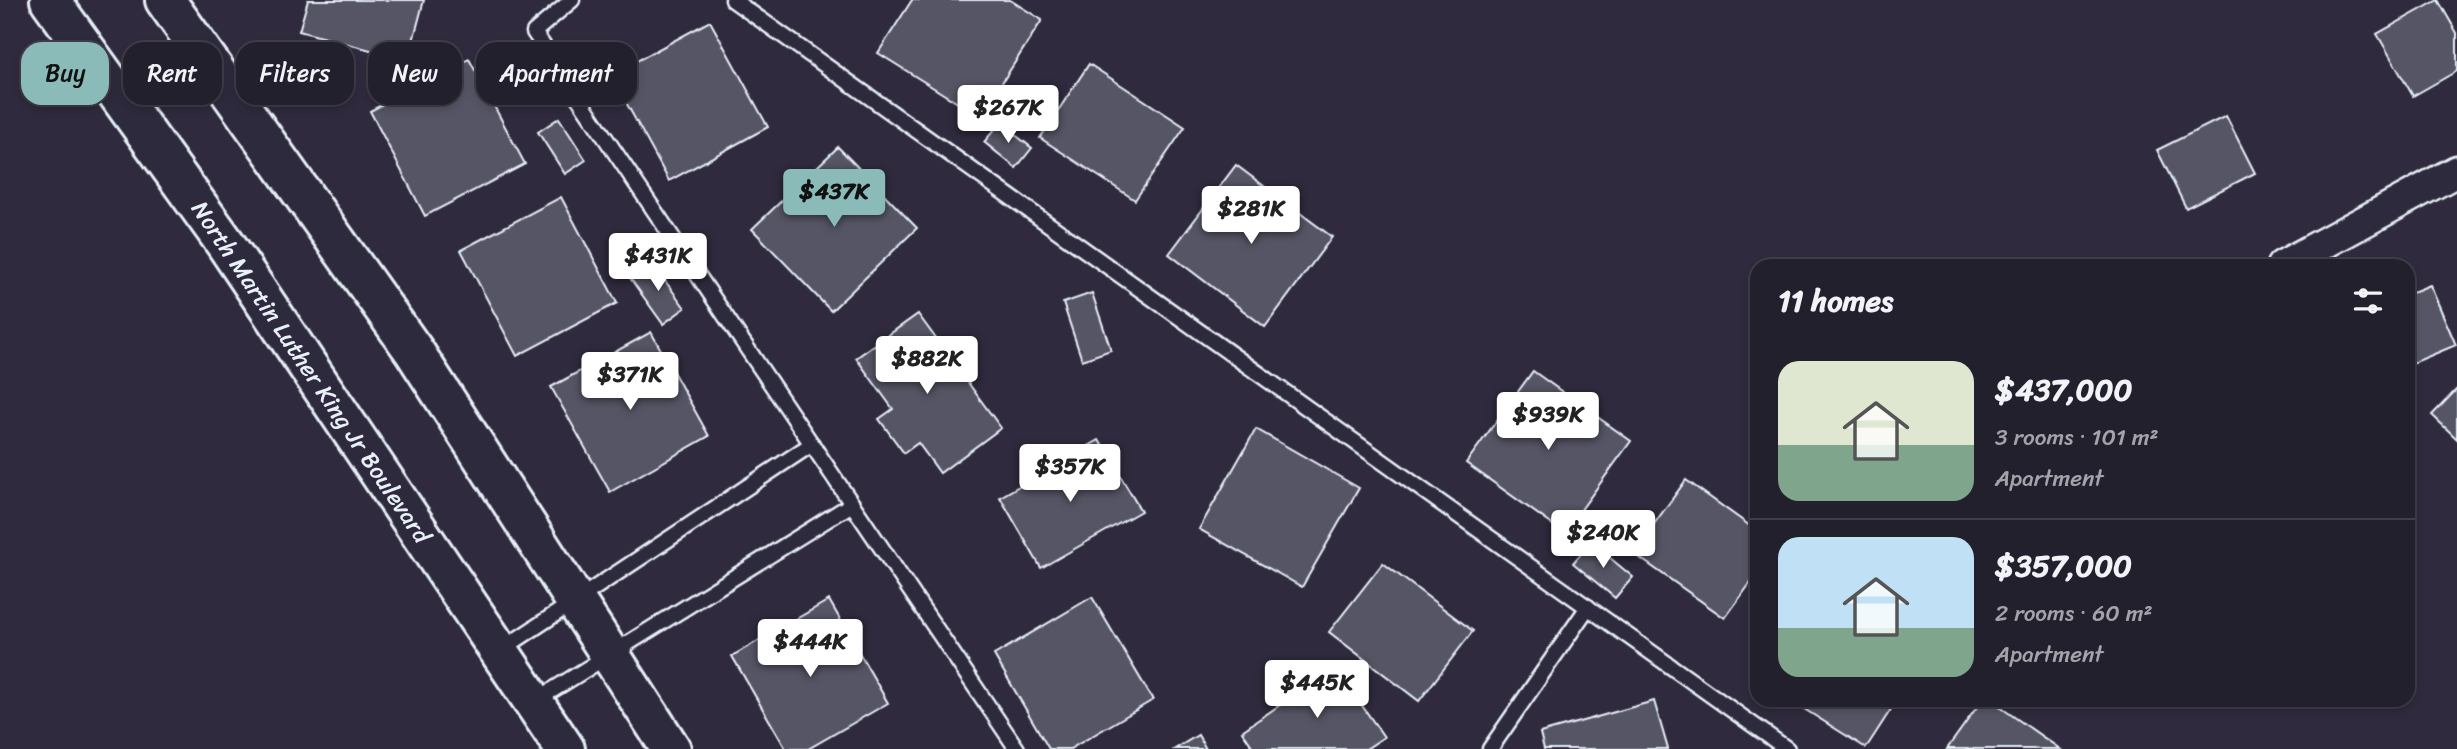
<!DOCTYPE html>
<html lang="en">
<head>
<meta charset="utf-8">
<style>
  :root { --surface:#23202e; --page:#2b2836; --text:#f1f3f6; --muted:#a3a3aa; --line:#403e4a; --accent:#8bbbb9 }
  body { margin:0; font-family:Sriracha,sans-serif; background:var(--page); color:var(--text); height:100vh; display:flex; flex-direction:column; font-size:26px; white-space:nowrap }
  * { box-sizing:border-box; margin:0 }
  p { font-size:23px; color:var(--muted) }
  .icon { flex:none; width:38px; height:38px; fill:none; stroke:currentColor; stroke-width:2; stroke-linecap:round; stroke-linejoin:round }
  .map { position:relative; flex:1; overflow:hidden }
  .drawer { position:absolute; left:1750px; top:259px; width:665px; height:448px; display:flex; flex-direction:column; background:var(--surface); border-radius:21px; box-shadow:0 4px 10px #0003,0 0 0 2px var(--line) }
  .drawer>* { flex:none }
  .top-card { position:absolute; left:21px; top:42px; width:665px; height:63px; display:flex; gap:14px }
  .price { position:absolute; translate:-50% -60px; padding:0 16px; border-radius:7px; background:#fff; color:#222; font-size:23px; line-height:46px; filter:drop-shadow(0 2px 4px #0008) }
  .price::after { content:''; position:absolute; left:50%; top:42px; width:21px; height:16px; margin-left:-10px; background:inherit; clip-path:polygon(0 0,100% 0,50% 100%) }
  .price.active { background:var(--accent); color:#111 }
  ul { padding:0; list-style:none }
  li { display:flex; align-items:center; gap:21px; height:175px; padding:0 28px }
  li+li { border-top:2px solid var(--line) }
  li span { display:grid; place-items:center; flex:none; width:196px; height:140px; border-radius:21px; color:#555 }
  li>.icon { margin-inline-start:auto }
  span .icon { width:84px; height:84px; fill:#fffc; stroke-width:1 }
  li b { font-size:30px }
  h2 { display:flex; justify-content:space-between; align-items:center; height:84px; padding:0 28px; font-size:30px }
  .chip { padding:0 24px; border-radius:21px; background:var(--surface); box-shadow:0 4px 10px #0003,0 0 0 2px var(--line); font-size:24px; line-height:63px }
  .chip.active { background:var(--accent); color:#111 }
  .map>svg:first-child { display:block }
</style>
</head>
<body>
<div class="map">
<svg width="2457" height="749" viewBox="0 0 2457 749">
  <rect width="100%" height="100%" fill="#2f2a3d"/>
  <filter id="ink" filterUnits="userSpaceOnUse"><feTurbulence type="fractalNoise" baseFrequency=".0143" numOctaves="2"/><feDisplacementMap in="SourceGraphic" scale="14" xChannelSelector="R" yChannelSelector="G"/><feConvolveMatrix kernelMatrix="1 2 1 2 8 2 1 2 1" color-interpolation-filters="sRGB"/></filter>
  <g filter="url(#ink)">
    <g fill="#575565" stroke="#e8f1f8" stroke-width="2">
      <path d="M308,0H424L408,60L299,31Z"/>
      <path d="M912,0H1010L1042,20L980,117L878,53Z"/>
      <path d="M2438,0L2457,33V71L2413,96L2377,34Z"/>
      <path d="M710,21L768,127L669,181L611,75Z"/>
      <path d="M469,59L525,164L425,216L370,111Z"/>
      <path d="M1089,64L1185,127L1135,200L1040,138Z"/>
      <path d="M2226,116L2255,173L2186,208L2157,150Z"/>
      <path d="M559,118L586,160L565,174L538,132Z"/>
      <path d="M1000,123L1032,148L1016,168L984,142Z"/>
      <path d="M838,147L917,228L831,311L752,229Z"/>
      <path d="M1236,165L1332,237L1265,327L1169,254Z"/>
      <path d="M561,197L617,303L517,356L461,250Z"/>
      <path d="M652,263L685,308L663,324L630,278Z"/>
      <path d="M2430,285L2456,345L2408,365V294Z"/>
      <path d="M1092,293L1111,350L1082,360L1063,303Z"/>
      <path d="M918,314L1001,428L940,473L918,443L904,453L879,419L893,409L856,358Z"/>
      <path d="M651,332L709,436L610,492L551,387Z"/>
      <path d="M1533,371L1631,441L1564,533L1466,463Z"/>
      <path d="M2457,389V439L2432,415Z"/>
      <path d="M1256,429L1359,488L1302,587L1199,529Z"/>
      <path d="M1099,440L1141,511L1041,568L1000,497Z"/>
      <path d="M1686,480L1757,531V574L1725,618L1633,553Z"/>
      <path d="M1591,542L1633,577L1615,598L1573,563Z"/>
      <path d="M1383,563L1473,631L1419,701L1329,632Z"/>
      <path d="M1092,597L1153,700L1070,749H1049L994,655Z"/>
      <path d="M829,600L888,703L808,749H786L732,656Z"/>
      <path d="M1335,667L1384,737L1366,749H1254L1242,731Z"/>
      <path d="M1790,700H1897L1866,748Z"/>
      <path d="M1982,700H1990L2060,749H1947Z"/>
      <path d="M1654,701L1668,749H1544L1540,733Z"/>
      <path d="M1198,735L1206,749H1175Z"/>
    </g>
    <g fill="none" stroke-linecap="round" stroke-linejoin="round">
      <defs>
        <g id="service">
          <path d="M572,0L534,32L1017,749"/>
          <path d="M733,0L1787,749"/>
          <path d="M501,650L812,444"/>
          <path d="M535,701L852,504"/>
          <path d="M1490,749L1588,607"/>
        </g>
        <path id="minor" d="M2282,266L2457,171"/>
        <g id="secondary">
          <path d="M50,0L225,243L565,749"/>
          <path d="M165,0L414,351L671,749"/>
        </g>
      </defs>
      <use href="#service" stroke="#e8f1f8" stroke-width="19"/>
      <use href="#minor" stroke="#e8f1f8" stroke-width="35"/>
      <use href="#secondary" stroke="#e8f1f8" stroke-width="44"/>
      <use href="#service" stroke="#2f2a3d" stroke-width="14"/>
      <use href="#minor" stroke="#2f2a3d" stroke-width="30"/>
      <use href="#secondary" stroke="#2f2a3d" stroke-width="38"/>
    </g>
  </g>
  <g text-anchor="middle" stroke-width="5" stroke-linejoin="round" paint-order="stroke">
    <g font-size="24" fill="#e8f1f8" stroke="#2f2a3d">
      <text transform="translate(311 372) rotate(56)" y="8">North Martin Luther King Jr Boulevard</text>
    </g>
  </g>
</svg>
<b class="price" style="left:1008px;top:145px">$267K</b>
<b class="price active" style="left:834px;top:229px">$437K</b>
<b class="price" style="left:1251px;top:246px">$281K</b>
<b class="price" style="left:658px;top:293px">$431K</b>
<b class="price" style="left:927px;top:396px">$882K</b>
<b class="price" style="left:630px;top:412px">$371K</b>
<b class="price" style="left:1548px;top:452px">$939K</b>
<b class="price" style="left:1070px;top:504px">$357K</b>
<b class="price" style="left:1603px;top:570px">$240K</b>
<b class="price" style="left:810px;top:679px">$444K</b>
<b class="price" style="left:1317px;top:720px">$445K</b>
<div class="top-card">
<a class="chip active">Buy</a>
<a class="chip">Rent</a>
<a class="chip">Filters</a>
<a class="chip">New</a>
<a class="chip">Apartment</a>
</div>
<section class="drawer">
<h2>11 homes<svg class="icon" aria-label="filters" viewBox="0 0 24 24"><path d="M4 7h16M4 17h16"/><circle cx="9" cy="7" r="2"/><circle cx="15" cy="17" r="2"/></svg></h2>
<ul>
<li><span style="background:linear-gradient(#dfe7d0 60%,#7fa58c 0)"><svg class="icon" aria-label="home" viewBox="0 0 24 24"><path d="M3 11l9-7 9 7M6 9v11h12V9"/></svg></span><div><b>$437,000</b><p>3 rooms · 101 m²</p><p>Apartment</p></div></li>
<li><span style="background:linear-gradient(#bfe0f5 65%,#7fa58c 0)"><svg class="icon" aria-label="home" viewBox="0 0 24 24"><path d="M3 11l9-7 9 7M6 9v11h12V9"/></svg></span><div><b>$357,000</b><p>2 rooms · 60 m²</p><p>Apartment</p></div></li>
</ul>
</section>
</div>
</body>
</html>
